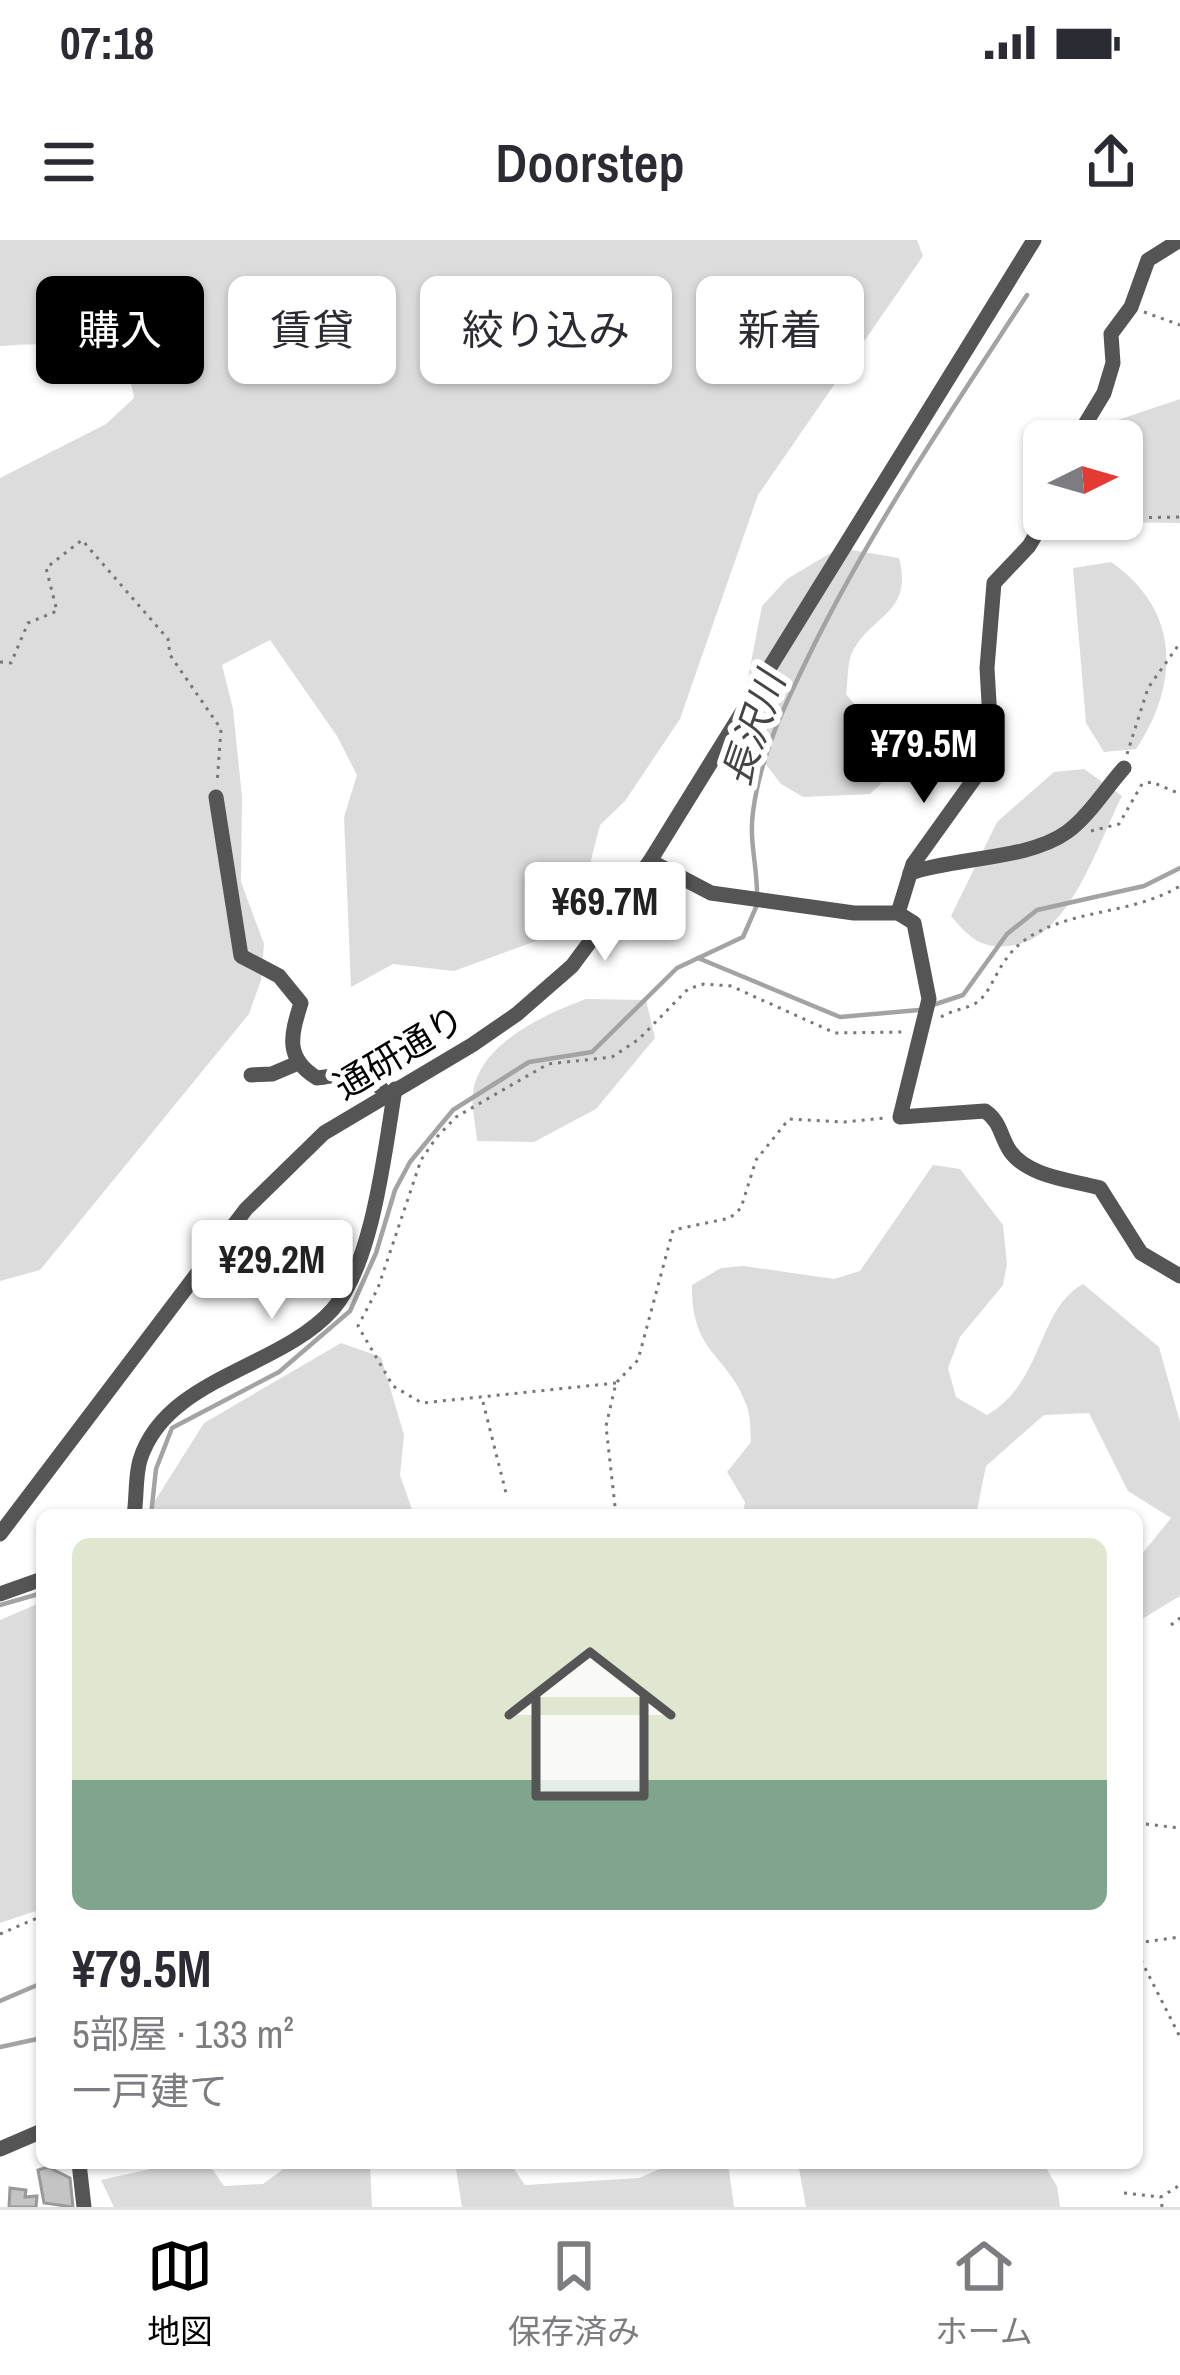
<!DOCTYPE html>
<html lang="ja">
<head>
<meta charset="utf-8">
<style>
  :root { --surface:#fff; --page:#f2f2f3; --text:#2b2b33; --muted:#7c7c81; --line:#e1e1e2; --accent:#000 }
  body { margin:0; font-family:"Archivo Narrow","Noto Sans JP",sans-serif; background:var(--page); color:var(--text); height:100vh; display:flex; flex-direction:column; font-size:45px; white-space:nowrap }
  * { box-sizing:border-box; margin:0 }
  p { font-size:39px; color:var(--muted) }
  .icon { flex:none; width:66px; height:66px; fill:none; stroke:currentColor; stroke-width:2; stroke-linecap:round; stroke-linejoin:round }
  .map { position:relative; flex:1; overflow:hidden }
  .side { position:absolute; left:36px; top:1269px; width:1107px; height:660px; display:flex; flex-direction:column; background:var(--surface); border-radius:18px; box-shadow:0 3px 9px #0004 }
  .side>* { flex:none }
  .banner { position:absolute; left:36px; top:36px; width:1110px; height:108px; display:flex; gap:24px }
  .needle { width:78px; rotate:85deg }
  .controls { position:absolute; left:1023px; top:180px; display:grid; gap:24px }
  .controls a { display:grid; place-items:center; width:120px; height:120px; border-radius:18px; background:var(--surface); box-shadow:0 3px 9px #0004; font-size:60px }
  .price { position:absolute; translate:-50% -102px; padding:0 27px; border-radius:12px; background:#fff; color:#222; font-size:39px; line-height:78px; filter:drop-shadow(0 3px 6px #0008) }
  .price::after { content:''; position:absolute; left:50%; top:72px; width:36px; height:27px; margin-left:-18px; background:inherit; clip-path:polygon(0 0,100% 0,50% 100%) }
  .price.selected { background:var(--accent); color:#fff }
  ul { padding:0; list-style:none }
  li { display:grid; align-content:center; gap:24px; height:636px; padding:0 36px }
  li+li { border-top:3px solid var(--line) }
  li span { display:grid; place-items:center; height:372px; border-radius:18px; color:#555 }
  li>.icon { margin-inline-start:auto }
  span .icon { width:216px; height:216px; fill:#fffc; stroke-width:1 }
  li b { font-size:51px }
  .tag { padding:0 42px; border-radius:18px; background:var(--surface); box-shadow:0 3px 9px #0004; font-size:42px; line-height:108px }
  .tag.selected { background:var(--accent); color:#fff }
  .status { display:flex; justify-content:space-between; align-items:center; height:84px; padding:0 60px; background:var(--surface); direction:ltr }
  .status svg { height:33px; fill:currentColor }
  header { display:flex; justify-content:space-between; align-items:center; height:156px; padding:0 36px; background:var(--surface); font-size:54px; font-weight:600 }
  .tab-bar { display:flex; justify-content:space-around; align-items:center; height:168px; border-top:3px solid var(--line); background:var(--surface); font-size:33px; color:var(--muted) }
  .tab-bar a { display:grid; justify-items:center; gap:6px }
  .tab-bar .selected { color:var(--accent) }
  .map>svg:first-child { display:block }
</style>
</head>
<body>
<div class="status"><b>07:18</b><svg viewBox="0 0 49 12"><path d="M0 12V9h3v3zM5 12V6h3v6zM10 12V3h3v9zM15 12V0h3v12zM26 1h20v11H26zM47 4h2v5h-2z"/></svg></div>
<header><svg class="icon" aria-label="menu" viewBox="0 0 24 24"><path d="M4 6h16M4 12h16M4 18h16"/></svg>Doorstep<svg class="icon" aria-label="share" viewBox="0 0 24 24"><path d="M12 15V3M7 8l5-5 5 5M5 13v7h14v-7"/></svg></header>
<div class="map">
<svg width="1180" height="1967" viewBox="0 0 1180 1967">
  <rect width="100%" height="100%" fill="#fff"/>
  <g fill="#dcdcdc">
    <path d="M0,0H917L923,16L758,255L680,479L625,561L600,585L574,687L454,731L393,724L351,747L344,577L357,535L337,496L270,400L222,425L233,469L242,557L241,642L264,704L261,740L249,774L40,1030L0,1041V238L106,184L134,158C128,97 45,103 0,106Z"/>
    <path d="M1180,159V283L1094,282L1122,279V201H1099L1106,184Z"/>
    <path d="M839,308L899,318C914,375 869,374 851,415C847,426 848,443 846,454C852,461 859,471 867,477C884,490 906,493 908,518L870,554L803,557L781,544L751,505L742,469L762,366L787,339Z"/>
    <path d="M1111,322C1180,370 1180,443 1136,509L1104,512L1086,483L1073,328Z"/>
    <path d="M1084,529L1122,556C1098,603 1070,696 1015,705C983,710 971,700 951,676L997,582L1054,532Z"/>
    <path d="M586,759L646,760L655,798L596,869L534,902L477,901C476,886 471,867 473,853C479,803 546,774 586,759Z"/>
    <path d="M933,925L960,929L1003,985L1007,1024L1003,1045L960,1097L948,1128L956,1157L987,1175C1044,1142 1037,1069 1083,1044L1159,1107L1180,1182V1356L1137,1382V1320L1171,1278L1128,1251L1089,1173L1044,1175L986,1226L976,1275H743L745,1262L727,1232L751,1202C750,1190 751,1175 746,1164C728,1114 691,1114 692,1045L721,1028L744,1026L834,1039L860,1031Z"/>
    <path d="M341,1103L381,1117L404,1195L400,1235L414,1275H146L204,1183Z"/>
    <path d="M42,1362V1669L0,1683V1380Z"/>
    <path d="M178,1923H208L224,1946L263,1944L282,1930L283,1923H370L372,1967H114L101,1940Z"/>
    <path d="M455,1923H510L525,1945L639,1938L673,1923H728L734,1967H462Z"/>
    <path d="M798,1923H1043L1057,1946L1060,1967H806Z"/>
  </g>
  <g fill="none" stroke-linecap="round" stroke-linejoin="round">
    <g stroke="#a3a3a3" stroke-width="4.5">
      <path d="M757,653C757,625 749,601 753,572C761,510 789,456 816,401C877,280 953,168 1027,55"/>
      <path d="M698,718L840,777L919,770"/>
      <path d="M930,766L963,755L1007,694L1037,670L1144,646L1180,628"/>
      <path d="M151,1275L156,1229L172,1188L279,1132L350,1071L376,1013L395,950L410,922L453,870L529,822L592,812L677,728L743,697L757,665"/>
      <path d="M0,1365L42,1353"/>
      <path d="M0,1761L42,1743"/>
      <path d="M0,1807L42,1798"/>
    </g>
  </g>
  <g fill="#c4c4c4" stroke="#999" stroke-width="3">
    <path d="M48,1927L70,1938L73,1967L44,1963L38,1930Z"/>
    <path d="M10,1948L26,1950L25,1957L37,1956L36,1967H9Z"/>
  </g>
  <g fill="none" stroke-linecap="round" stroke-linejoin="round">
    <g stroke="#777" stroke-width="3" stroke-dasharray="3 6" stroke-linecap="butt">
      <path d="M1144,72L1180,85"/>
      <path d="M1122,278L1180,277"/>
      <path d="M0,422L11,423L28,383L57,371L46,328L82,300L168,399L170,415L221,489L217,544"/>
      <path d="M1127,514L1148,448L1180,403"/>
      <path d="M1091,591L1119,584L1142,544L1152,542L1180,554"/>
      <path d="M941,777C952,770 966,769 976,763C996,750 996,714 1036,693C1081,669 1135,673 1180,646"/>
      <path d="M616,1143L422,1163L393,1146L358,1086L378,1048L421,920L436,898L456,877L548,824L612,817L639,799L688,749L704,744L731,746L835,793L905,792"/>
      <path d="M483,1162L506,1253"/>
      <path d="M616,1275L606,1186L616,1143L638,1120L673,990L730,978L741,968L756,920L789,879L844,882L885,878"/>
      <path d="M1171,1385L1180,1378"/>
      <path d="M1137,1583L1180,1588"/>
      <path d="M0,1694L42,1676"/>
      <path d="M1137,1703L1180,1697"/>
      <path d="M1137,1712L1180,1797"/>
      <path d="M1124,1953L1161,1957"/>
      <path d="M1162,1967L1161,1957L1180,1945"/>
    </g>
    <g stroke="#555" stroke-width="15">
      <path d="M1075,201L1104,153L1113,123L1111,94L1131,67L1148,20L1180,0"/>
      <path d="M1045,279L1029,306L994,343L987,428L992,514L913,624L898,673L914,683L929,759L900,877L985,871C1001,882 1000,896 1010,911C1028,937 1072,940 1100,948L1141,1013L1180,1036"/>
      <path d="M216,557L241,716L279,736L301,763C291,795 284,818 317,838C351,834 361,827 387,854"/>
      <path d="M650,621L711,653L854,673H898"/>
      <path d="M910,633C956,617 1028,620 1067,592C1088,577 1106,548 1124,528"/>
      <path d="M251,835L272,834L298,823"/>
      <path d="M231,989L290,1047"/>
      <path d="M134,1275C137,1257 135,1237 140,1220C166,1137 280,1129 333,1069C373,1023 385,909 395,849"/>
      <path d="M0,1294L246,969L324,893L472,805L517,774L572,726L650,621L1034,0"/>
      <path d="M0,1354L42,1339"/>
      <path d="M0,1909L42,1891"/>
      <path d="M79,1923L84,1967"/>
    </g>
  </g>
  <g text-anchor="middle" stroke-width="12" stroke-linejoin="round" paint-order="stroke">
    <g font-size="36" fill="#000" stroke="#fff">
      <text transform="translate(399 812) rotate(-31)" y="13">通研通り</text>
    </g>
    <g font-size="39" font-style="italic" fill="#444" stroke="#fff">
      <text transform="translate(753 489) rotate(-71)" y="14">長沢川</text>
    </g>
  </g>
</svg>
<div class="controls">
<a><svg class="needle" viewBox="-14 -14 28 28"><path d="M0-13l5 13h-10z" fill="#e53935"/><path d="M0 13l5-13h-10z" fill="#7c7c81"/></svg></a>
</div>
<b class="price selected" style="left:924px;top:566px">¥79.5M</b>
<b class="price" style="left:605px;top:724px">¥69.7M</b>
<b class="price" style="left:272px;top:1082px">¥29.2M</b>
<div class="banner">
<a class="tag selected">購入</a>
<a class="tag">賃貸</a>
<a class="tag">絞り込み</a>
<a class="tag">新着</a>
</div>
<section class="side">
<ul>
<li><span style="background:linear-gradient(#dfe7d0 65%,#7fa58c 0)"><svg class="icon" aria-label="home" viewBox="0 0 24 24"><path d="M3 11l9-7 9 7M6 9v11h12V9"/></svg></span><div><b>¥79.5M</b><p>5部屋 · 133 m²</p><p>一戸建て</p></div></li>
</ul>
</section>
</div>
<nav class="tab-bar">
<a class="selected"><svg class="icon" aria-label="map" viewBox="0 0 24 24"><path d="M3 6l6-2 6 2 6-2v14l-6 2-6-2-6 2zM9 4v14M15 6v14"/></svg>地図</a>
<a><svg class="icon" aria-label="saved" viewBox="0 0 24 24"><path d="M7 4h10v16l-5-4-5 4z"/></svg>保存済み</a>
<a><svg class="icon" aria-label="home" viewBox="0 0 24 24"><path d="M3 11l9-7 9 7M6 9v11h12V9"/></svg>ホーム</a>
</nav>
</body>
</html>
